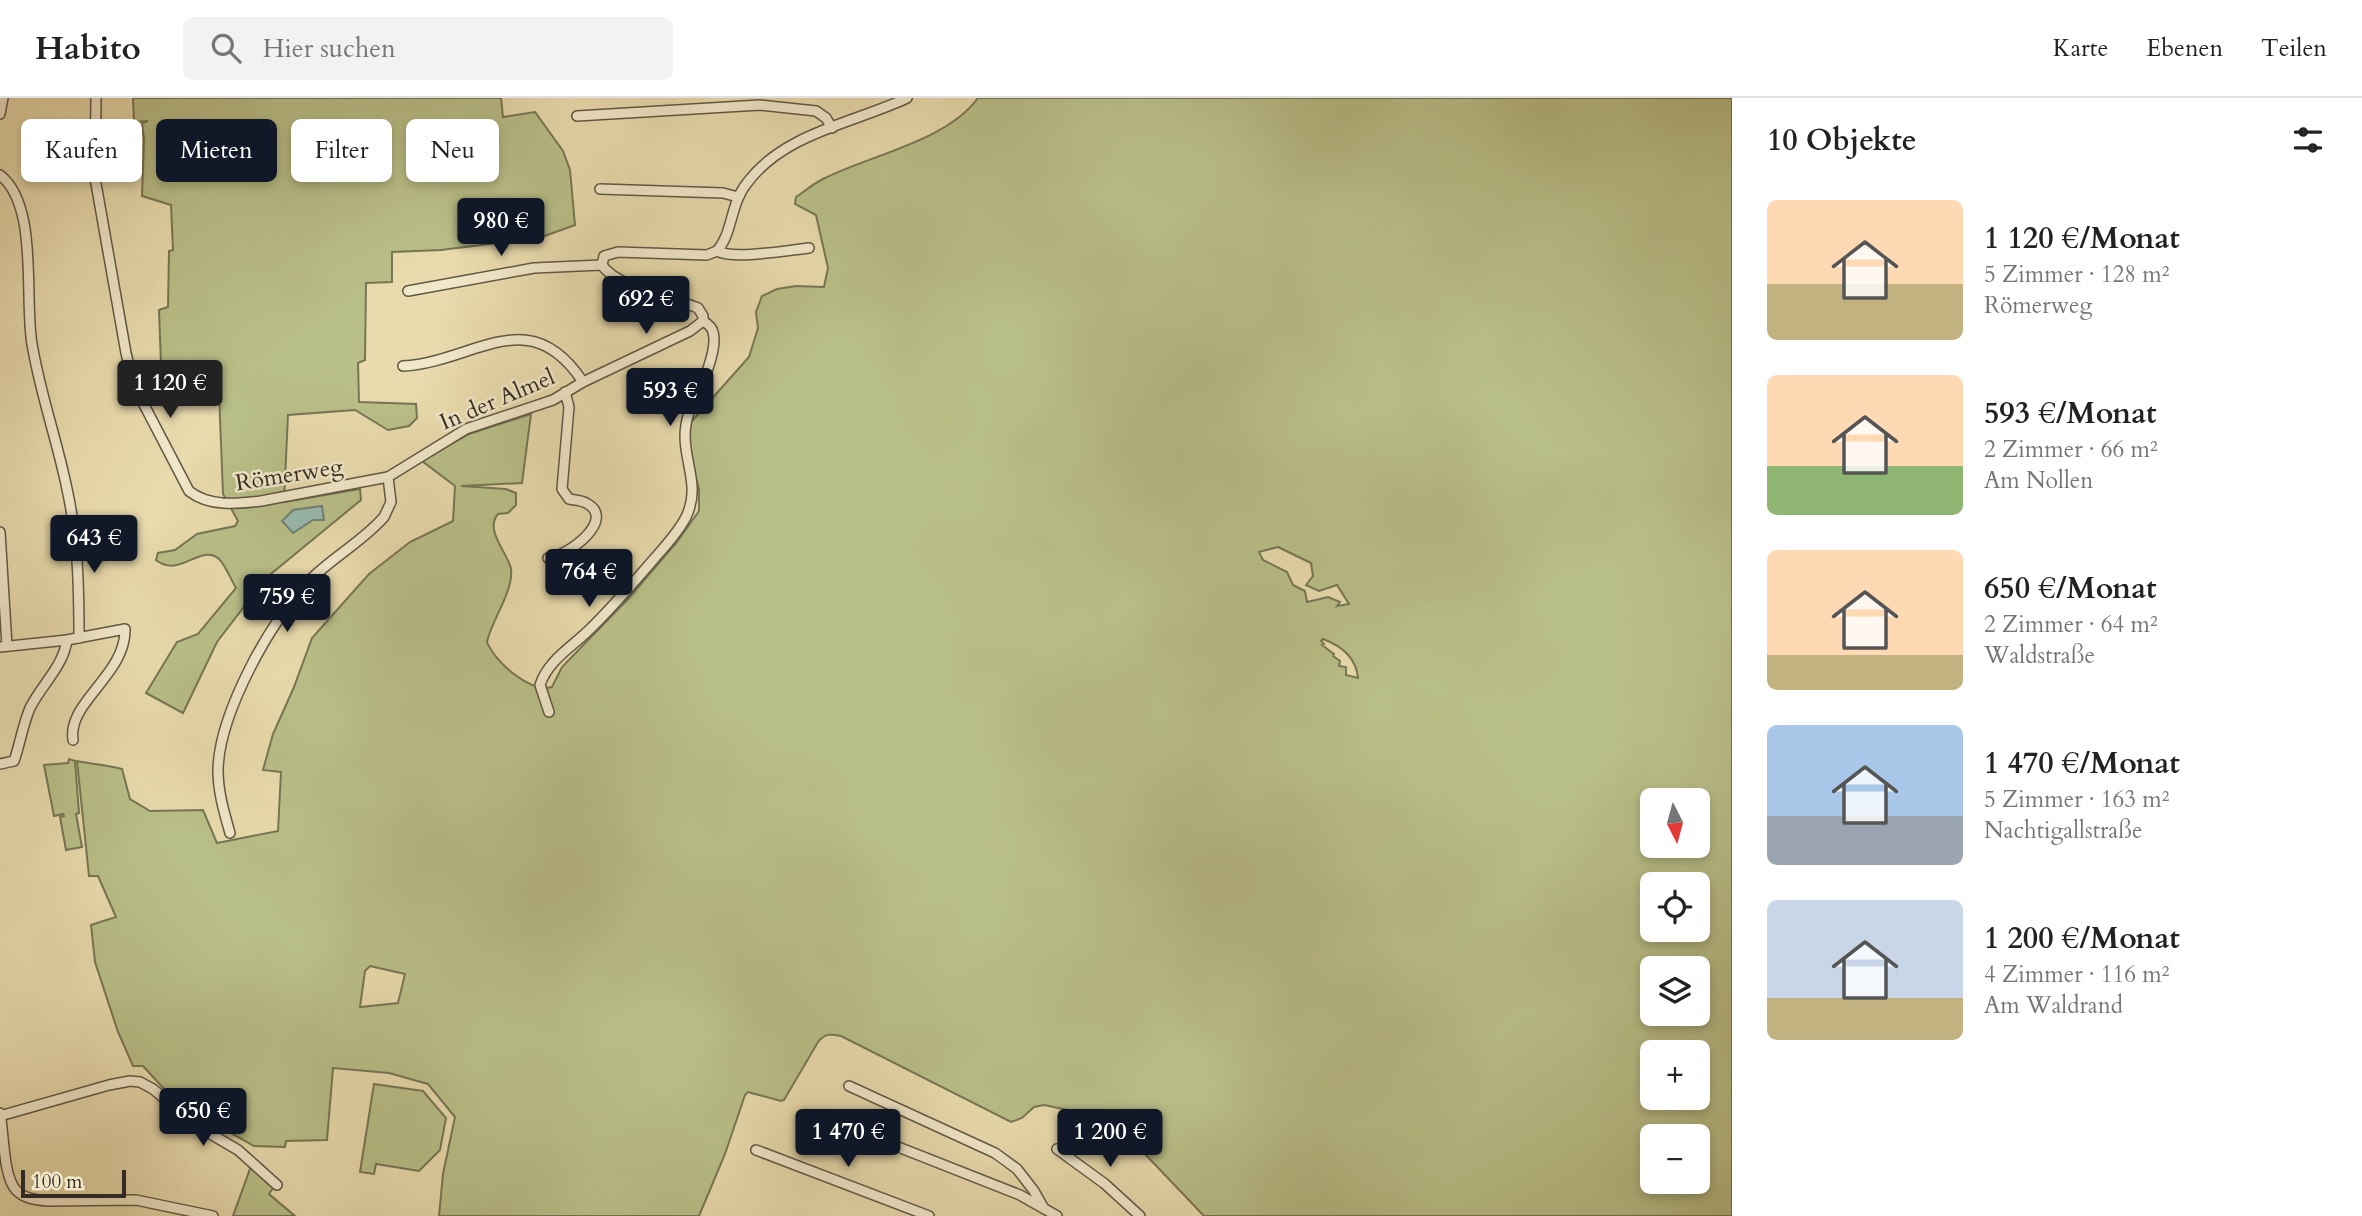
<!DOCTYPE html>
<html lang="de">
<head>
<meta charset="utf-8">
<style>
  :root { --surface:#fff; --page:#f2f2f2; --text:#222; --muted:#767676; --line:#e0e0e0; --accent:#111827 }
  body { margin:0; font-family:Cardo,serif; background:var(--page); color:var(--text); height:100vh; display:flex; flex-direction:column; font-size:26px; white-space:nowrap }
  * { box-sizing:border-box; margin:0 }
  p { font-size:23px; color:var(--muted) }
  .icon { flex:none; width:38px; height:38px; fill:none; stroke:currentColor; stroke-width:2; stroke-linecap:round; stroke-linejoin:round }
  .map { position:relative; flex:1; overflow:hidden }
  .side { display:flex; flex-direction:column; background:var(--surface); width:630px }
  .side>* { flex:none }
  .banner { position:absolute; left:21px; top:21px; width:665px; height:63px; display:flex; gap:14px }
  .needle { width:46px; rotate:174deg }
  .fabs { position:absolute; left:1640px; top:690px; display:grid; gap:14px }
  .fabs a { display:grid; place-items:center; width:70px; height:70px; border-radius:10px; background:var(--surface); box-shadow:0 4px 10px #0003; font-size:35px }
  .scale { position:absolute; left:21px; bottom:18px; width:105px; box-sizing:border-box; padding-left:7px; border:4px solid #342c22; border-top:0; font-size:19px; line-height:24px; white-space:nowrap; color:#342c22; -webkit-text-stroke:5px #f1e8ca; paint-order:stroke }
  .price { position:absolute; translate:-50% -60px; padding:0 16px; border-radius:7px; background:var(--accent); color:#fff; font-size:23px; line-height:46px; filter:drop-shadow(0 2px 4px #0008) }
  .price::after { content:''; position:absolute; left:50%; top:42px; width:21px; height:16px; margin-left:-10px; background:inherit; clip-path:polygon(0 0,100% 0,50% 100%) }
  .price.active { background:#222; color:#fff }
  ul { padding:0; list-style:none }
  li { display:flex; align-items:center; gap:21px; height:175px; padding:0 35px }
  li span { display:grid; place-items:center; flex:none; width:196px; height:140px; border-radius:10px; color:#555 }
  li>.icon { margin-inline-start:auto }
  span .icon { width:84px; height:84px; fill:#fffc; stroke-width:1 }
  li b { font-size:30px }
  h2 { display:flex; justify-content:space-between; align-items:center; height:84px; padding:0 35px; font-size:30px }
  .tag { padding:0 24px; border-radius:10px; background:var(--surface); box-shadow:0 4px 10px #0003; font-size:24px; line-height:63px }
  .tag.active { background:var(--accent); color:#fff }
  header { display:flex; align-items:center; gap:42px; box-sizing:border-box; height:98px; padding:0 35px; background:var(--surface); border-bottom:2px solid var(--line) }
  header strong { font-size:33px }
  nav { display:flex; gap:38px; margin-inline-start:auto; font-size:24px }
  .search { width:490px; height:63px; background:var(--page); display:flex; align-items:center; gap:18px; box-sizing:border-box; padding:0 24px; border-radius:10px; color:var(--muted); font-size:26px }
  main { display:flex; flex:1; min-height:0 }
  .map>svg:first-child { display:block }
</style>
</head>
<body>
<header>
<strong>Habito</strong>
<div class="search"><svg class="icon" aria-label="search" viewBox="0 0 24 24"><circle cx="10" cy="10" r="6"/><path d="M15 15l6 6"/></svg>Hier suchen</div>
<nav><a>Karte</a><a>Ebenen</a><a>Teilen</a></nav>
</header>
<main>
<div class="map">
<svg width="1732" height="1118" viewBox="0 0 1732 1118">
  <rect width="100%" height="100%" fill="#e9dbad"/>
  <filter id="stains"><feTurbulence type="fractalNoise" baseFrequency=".00286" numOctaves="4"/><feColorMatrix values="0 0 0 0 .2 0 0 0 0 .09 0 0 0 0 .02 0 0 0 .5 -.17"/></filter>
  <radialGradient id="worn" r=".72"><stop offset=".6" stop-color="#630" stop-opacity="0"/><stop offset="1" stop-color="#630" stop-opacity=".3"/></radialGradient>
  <g fill="#b9bf88" stroke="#767655" stroke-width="2" fill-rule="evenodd">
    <path d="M133,0H501L503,19L535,14L563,53L570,72L575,127L539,140L441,152L392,154V184L366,185L365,262L358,265L359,304L416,306L417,320L409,328L388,332L355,312L288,317L284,404L360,391L361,402L266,480L217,544L183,615L146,595L177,544L198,536L236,490C231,482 226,468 219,461C200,445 180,481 156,462L158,455L175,452L197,436L235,428L238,423L223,396L219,295L176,298L175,266H161L159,212L168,209L169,153L173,152L171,107L142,98L144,42L142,25L148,23L134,24Z"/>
    <path d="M978,0H1732V1118H1204L1144,1055L1106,1027L1087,1016L1044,1007L1034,1009L1022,1020L1011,1024L841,938C831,936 825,935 818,944L784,1002L781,1003L748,994L745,997L725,1056L699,1118H439L443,1076L455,1019L428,986L389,975L333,970L327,1042L286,1043L285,1049L254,1048L176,1004L143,968H133L118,934L95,864L91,827L116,819L98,778H89L77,663C92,666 106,667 122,671L130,701L150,713L203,712L217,745L278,733L281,674L263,672L273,636L294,589L312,540L369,476L410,444L453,423L455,388L422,363L469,336L531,316L522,385L461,388L506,391L516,395V407L508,415L498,416C484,432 508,455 511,471C514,493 491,523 487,544C495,564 530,595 552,589L562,569L628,501L677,444L699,413V391L687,347L691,324L749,259L758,230L756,214L762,198L777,191L796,188L824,189L828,170L816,117L795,106L796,99C805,93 813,86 823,81C870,57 947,43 978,0ZM1278,449L1311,465L1313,478L1306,487L1319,493L1337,487L1349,506L1337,508L1340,504L1328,499L1307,504L1305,493L1293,487L1287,474L1263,462L1259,454ZM1323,541C1342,548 1356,559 1358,580L1346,577V569L1339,568L1340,563L1333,558L1334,556L1322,547L1324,546L1321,543ZM1652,702H1698V747H1652ZM1652,786H1698V831H1652ZM370,868L405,876L398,905L360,909L365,873ZM1652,870H1698V915H1652ZM1652,954H1698V999H1652ZM1652,1038H1698V1083H1652Z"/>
    <path d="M69,661L75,663L79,715L76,716L82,749L66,752L60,719L64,718L63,716L54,718L44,667L68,665Z"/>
    <path d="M374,986L423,993L446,1020L440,1052L419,1073L376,1066L374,1076L360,1074Z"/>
    <path d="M251,1068L273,1090L269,1096L295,1118H233Z"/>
  </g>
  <path fill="#98baaf" stroke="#708177" stroke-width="2" d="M322,408L324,422H313L293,435L282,423L293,412Z"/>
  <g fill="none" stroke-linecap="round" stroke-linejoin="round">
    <defs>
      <g id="minor">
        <path d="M96,0L95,80L126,255L133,283L140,299L189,393C209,409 237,406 261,403L388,379L466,331L553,302L583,284L690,233L703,223V218L698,210C673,200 616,189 602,167L604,158L618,154L707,157L717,153"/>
        <path d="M0,16L3,0"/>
        <path d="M577,18L760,7L816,13L826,20L832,30"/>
        <path d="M0,77C39,107 24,201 32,246C40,295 57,342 67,391C78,441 79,489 79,540"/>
        <path d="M600,91L723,95L738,99"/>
        <path d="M717,153C733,135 730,106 747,85C784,35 854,25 907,0"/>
        <path d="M717,153C733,162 789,152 809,150"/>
        <path d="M408,193L534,170L602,167"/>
        <path d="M403,268C475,264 529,202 583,284"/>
        <path d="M0,434L7,548"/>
        <path d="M548,460C567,459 618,421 586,405C581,402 574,402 569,401L562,391L569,309L565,294"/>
        <path d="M0,549L67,542L125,531C126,577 67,604 73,642"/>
        <path d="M549,614L540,587C548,562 572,549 589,532C612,510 633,485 654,461C665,448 678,435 686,419C704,382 675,354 689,315C697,297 719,254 713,234C712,229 708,226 703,223"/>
        <path d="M0,666L14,663C20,646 23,626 30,610C42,586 63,569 67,542"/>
        <path d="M230,735C224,714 218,694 218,672C219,616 271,521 310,482C333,459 363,443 384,419L391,404L388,379"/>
        <path d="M849,988L995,1055L1017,1071L1034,1093L1043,1109"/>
        <path d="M0,1015C4,1035 3,1078 16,1092C24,1101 37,1102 48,1103L136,1102L213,1118"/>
        <path d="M0,1018L109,987L130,983L140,984L153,991L197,1028L238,1052L277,1087"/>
        <path d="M827,1021L1020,1097L1057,1118"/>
        <path d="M1057,1051L1105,1086L1140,1118"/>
        <path d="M756,1052L929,1118"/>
      </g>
    </defs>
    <use href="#minor" stroke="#615845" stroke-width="12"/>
    <use href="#minor" stroke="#f1e8ca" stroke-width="9"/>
  </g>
  <g text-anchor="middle" stroke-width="5" stroke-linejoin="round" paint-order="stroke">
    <g font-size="23" fill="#342c22" stroke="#f1e8ca">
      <text transform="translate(497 301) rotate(-23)" y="8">In der Almel</text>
      <text transform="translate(289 376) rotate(-9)" y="8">Römerweg</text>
    </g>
  </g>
  <rect width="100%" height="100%" filter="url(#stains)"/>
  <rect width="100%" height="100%" fill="url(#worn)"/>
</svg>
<div class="fabs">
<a><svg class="needle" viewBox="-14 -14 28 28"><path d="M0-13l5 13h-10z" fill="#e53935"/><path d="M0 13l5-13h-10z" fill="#767676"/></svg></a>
<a><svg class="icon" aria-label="locate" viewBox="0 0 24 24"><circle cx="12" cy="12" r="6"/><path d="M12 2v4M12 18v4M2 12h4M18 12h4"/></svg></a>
<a><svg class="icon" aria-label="layers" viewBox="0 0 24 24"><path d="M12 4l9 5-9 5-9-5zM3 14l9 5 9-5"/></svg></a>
<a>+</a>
<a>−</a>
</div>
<div class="scale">100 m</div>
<b class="price" style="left:501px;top:160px">980 €</b>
<b class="price" style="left:646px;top:238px">692 €</b>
<b class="price active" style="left:170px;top:322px">1 120 €</b>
<b class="price" style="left:670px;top:330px">593 €</b>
<b class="price" style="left:94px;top:477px">643 €</b>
<b class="price" style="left:589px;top:511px">764 €</b>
<b class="price" style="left:287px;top:536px">759 €</b>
<b class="price" style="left:203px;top:1050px">650 €</b>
<b class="price" style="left:848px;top:1071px">1 470 €</b>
<b class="price" style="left:1110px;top:1071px">1 200 €</b>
<div class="banner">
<a class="tag">Kaufen</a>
<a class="tag active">Mieten</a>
<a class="tag">Filter</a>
<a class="tag">Neu</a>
</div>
</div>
<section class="side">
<h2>10 Objekte<svg class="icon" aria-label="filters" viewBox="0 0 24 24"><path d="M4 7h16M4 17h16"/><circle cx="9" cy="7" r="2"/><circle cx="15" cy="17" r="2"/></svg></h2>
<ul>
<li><span style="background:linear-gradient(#ffd9b3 60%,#c2b280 0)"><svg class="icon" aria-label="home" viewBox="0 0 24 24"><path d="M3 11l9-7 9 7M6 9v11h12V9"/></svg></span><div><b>1 120 €/Monat</b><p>5 Zimmer · 128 m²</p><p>Römerweg</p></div></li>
<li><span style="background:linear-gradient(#ffd9b3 65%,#8fb573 0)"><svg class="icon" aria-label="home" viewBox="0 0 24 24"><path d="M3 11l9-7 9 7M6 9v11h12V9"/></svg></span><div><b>593 €/Monat</b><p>2 Zimmer · 66 m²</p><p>Am Nollen</p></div></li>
<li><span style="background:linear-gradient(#ffd9b3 75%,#c2b280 0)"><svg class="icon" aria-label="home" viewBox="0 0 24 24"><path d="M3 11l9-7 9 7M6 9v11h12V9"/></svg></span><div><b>650 €/Monat</b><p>2 Zimmer · 64 m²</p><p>Waldstraße</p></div></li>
<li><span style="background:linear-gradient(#a9c7e8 65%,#9aa5b1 0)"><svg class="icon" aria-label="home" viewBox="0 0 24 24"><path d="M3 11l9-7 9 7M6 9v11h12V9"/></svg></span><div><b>1 470 €/Monat</b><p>5 Zimmer · 163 m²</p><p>Nachtigallstraße</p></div></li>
<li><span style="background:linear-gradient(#c9d6e8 70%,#c2b280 0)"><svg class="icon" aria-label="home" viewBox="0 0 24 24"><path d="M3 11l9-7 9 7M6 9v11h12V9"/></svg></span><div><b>1 200 €/Monat</b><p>4 Zimmer · 116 m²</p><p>Am Waldrand</p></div></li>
</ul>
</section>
</main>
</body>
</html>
